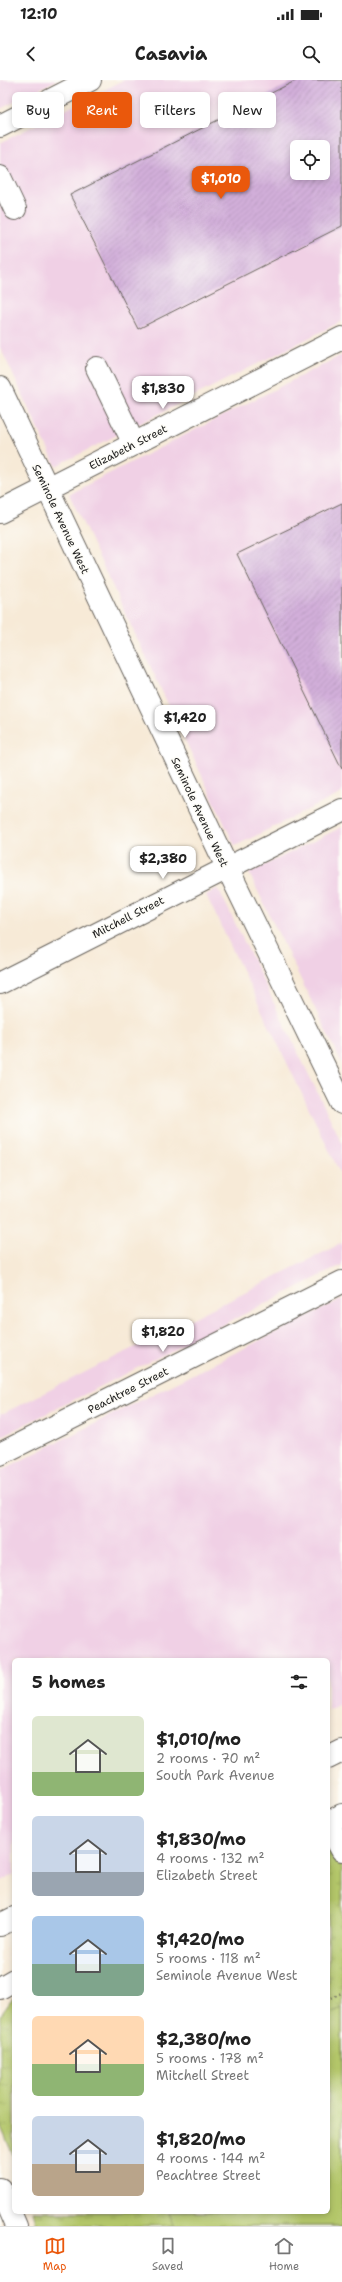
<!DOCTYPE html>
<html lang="en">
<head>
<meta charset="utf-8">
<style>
  :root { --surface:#fff; --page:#f6f6f6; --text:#222; --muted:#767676; --line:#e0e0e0; --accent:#ea580c }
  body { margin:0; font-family:"Shantell Sans",sans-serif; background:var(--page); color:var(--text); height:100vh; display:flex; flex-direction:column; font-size:15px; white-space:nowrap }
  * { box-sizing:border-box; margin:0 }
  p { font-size:13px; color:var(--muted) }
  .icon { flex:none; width:22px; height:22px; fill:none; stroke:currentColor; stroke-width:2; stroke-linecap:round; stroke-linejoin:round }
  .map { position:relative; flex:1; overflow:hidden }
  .panel { position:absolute; left:12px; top:1578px; width:318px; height:556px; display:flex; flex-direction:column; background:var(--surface); border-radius:6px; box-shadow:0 2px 6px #0003 }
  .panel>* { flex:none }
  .top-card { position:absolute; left:12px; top:12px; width:318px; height:36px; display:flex; gap:8px }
  .buttons { position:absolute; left:290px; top:60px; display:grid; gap:8px }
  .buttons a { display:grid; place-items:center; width:40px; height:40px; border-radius:6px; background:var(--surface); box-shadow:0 2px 6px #0003; font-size:20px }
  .price { position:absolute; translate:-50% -34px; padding:0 9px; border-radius:8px; background:#fff; color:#222; font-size:13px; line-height:26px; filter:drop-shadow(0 1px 2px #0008) }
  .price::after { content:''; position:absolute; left:50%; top:24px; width:12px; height:9px; margin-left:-6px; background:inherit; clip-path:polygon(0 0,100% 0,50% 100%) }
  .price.on { background:var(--accent); color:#fff }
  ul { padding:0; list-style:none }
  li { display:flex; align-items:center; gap:12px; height:100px; padding:0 20px }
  li span { display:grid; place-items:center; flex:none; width:112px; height:80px; border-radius:6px; color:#555 }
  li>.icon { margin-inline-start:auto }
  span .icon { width:48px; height:48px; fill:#fffc; stroke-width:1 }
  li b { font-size:17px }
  h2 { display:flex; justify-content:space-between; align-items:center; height:48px; padding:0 20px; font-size:17px }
  .tag { padding:0 14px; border-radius:6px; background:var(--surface); box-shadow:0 2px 6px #0003; font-size:14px; line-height:36px }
  .tag.on { background:var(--accent); color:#fff }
  .status { display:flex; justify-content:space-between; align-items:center; height:28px; padding:0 20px; background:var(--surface); direction:ltr }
  .status svg { height:11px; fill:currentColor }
  header { display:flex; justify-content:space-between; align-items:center; height:52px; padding:0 20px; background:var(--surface); font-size:18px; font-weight:700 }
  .dock { display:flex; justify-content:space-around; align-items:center; height:56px; border-top:1px solid var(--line); background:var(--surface); font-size:11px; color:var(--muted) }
  .dock a { display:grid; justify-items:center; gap:2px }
  .dock .on { color:var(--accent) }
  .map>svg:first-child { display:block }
</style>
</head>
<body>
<div class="status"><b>12:10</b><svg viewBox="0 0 49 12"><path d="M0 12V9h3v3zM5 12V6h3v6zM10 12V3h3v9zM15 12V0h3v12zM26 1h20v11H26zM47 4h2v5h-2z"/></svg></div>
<header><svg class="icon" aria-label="back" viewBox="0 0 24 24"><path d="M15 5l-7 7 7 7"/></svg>Casavia<svg class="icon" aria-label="search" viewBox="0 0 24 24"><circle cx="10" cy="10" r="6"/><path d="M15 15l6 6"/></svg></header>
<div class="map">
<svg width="342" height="2146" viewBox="0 0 342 2146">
  <defs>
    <pattern id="grass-tufts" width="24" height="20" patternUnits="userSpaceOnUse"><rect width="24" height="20" fill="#b3c669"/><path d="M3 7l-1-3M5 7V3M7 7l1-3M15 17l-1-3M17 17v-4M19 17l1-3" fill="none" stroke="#99aa5a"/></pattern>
    <pattern id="building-hatch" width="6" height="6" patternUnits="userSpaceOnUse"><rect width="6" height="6" fill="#d2afda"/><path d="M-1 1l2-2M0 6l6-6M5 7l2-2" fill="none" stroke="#b496ba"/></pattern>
  </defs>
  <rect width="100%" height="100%" fill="#fdfcf7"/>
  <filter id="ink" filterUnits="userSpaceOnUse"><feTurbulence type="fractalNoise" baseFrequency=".025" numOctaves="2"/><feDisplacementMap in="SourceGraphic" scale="8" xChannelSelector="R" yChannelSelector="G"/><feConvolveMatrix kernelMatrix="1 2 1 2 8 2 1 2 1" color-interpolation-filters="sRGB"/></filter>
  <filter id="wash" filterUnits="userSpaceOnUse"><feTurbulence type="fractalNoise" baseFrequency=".012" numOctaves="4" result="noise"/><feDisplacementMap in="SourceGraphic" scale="16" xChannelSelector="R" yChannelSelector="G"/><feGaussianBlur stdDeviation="0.9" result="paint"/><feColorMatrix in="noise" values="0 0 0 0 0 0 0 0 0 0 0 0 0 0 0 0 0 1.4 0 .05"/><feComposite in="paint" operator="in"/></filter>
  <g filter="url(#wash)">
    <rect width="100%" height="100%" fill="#f7ead7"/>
    <g fill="#f0d0e5" fill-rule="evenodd">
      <path d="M0,0H57L0,29Z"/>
      <path d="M124,0H342V241L56,386L0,267V63ZM297,67H323V93H297Z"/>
      <path d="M342,275V713L235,766L69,414Z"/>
      <path d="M342,747V984L249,793Z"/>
      <path d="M218,808L342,1063V1097L206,815Z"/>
      <path d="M342,1163V1185L0,1357V1335Z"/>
      <path d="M342,1219V1623L328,1630V1580H14V1794L0,1802V1391Z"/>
    </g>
    <g fill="url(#grass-tufts)" stroke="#687142">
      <path d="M342,1762V2146H37L33,2132H328V1769Z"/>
      <path d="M14,1917V2077L0,2045V1936Z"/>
    </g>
    <path fill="#b3c669" stroke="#687142" d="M342,1928V2146H175L169,2132H328V1934Z"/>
    <g id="blocks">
      <g fill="url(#building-hatch)" fill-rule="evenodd">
        <path d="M297,0H342V146L138,249L70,115ZM297,67H323V93H297Z"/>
        <path d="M342,423V689L237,474Z"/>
      </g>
    </g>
  </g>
  <g filter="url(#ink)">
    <use href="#blocks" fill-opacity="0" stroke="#69645d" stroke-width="1"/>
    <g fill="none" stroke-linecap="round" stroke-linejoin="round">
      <defs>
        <g id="minor">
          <path d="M0,46L90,0"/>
          <path d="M0,97L15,129"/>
          <path d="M97,288L134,364"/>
          <path d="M0,308L227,787L342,1023"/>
          <path d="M0,432L342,258"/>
          <path d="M0,903L342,730"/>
          <path d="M0,1374L342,1202"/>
          <path d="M328,1744L342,1770"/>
          <path d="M0,2109L16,2146"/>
        </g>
        <g id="major">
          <path d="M328,1678L342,1671"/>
          <path d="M328,1743L342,1735"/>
          <path d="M0,1845L14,1838"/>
          <path d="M0,1908L14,1900"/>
        </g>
      </defs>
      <use href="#minor" stroke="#69645d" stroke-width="24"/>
      <use href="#major" stroke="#69645d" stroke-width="24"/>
      <path stroke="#69645d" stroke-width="2.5" stroke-dasharray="1 3" stroke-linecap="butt" d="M328,1919L342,1914"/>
      <use href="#minor" stroke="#fff" stroke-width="22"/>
      <use href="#major" stroke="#fff" stroke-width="22"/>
    </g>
  </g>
  <g text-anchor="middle" stroke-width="3" stroke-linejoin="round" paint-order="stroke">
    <g font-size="11" fill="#1c1c1c" stroke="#fdfcf7">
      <text transform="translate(128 367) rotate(-27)" y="4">Elizabeth Street</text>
      <text transform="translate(61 439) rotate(65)" y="4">Seminole Avenue West</text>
      <text transform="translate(200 732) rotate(65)" y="4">Seminole Avenue West</text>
      <text transform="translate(128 837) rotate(-27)" y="4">Mitchell Street</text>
      <text transform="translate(128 1310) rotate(-27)" y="4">Peachtree Street</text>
    </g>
  </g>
</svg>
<div class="buttons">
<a><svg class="icon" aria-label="locate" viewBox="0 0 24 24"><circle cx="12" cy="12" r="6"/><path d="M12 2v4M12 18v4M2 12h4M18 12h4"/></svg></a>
</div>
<b class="price on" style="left:221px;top:120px">$1,010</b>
<b class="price" style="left:163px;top:330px">$1,830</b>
<b class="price" style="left:185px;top:659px">$1,420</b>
<b class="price" style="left:163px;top:800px">$2,380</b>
<b class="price" style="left:163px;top:1273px">$1,820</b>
<div class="top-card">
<a class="tag">Buy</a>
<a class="tag on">Rent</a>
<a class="tag">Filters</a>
<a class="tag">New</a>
</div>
<section class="panel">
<h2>5 homes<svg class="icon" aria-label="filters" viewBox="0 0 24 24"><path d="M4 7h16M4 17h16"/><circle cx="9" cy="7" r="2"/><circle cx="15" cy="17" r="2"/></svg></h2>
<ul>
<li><span style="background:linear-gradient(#dfe7d0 70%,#8fb573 0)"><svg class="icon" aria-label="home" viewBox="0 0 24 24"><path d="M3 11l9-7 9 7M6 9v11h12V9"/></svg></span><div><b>$1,010/mo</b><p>2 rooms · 70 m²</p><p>South Park Avenue</p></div></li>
<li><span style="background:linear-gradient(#c9d6e8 70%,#9aa5b1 0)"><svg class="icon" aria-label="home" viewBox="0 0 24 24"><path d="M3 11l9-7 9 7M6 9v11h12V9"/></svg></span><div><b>$1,830/mo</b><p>4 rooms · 132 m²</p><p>Elizabeth Street</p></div></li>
<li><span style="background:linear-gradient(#a9c7e8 60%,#7fa58c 0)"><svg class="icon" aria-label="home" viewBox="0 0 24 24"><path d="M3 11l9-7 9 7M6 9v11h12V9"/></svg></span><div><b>$1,420/mo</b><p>5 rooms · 118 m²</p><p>Seminole Avenue West</p></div></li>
<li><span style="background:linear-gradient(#ffd9b3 60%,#8fb573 0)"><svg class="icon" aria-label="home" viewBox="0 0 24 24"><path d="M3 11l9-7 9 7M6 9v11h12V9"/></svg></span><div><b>$2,380/mo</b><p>5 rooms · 178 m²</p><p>Mitchell Street</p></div></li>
<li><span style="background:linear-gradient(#c9d6e8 60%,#b9a48a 0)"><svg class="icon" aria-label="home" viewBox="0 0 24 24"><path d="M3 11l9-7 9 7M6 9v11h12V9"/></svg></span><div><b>$1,820/mo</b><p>4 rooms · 144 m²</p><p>Peachtree Street</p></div></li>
</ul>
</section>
</div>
<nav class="dock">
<a class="on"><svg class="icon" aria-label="map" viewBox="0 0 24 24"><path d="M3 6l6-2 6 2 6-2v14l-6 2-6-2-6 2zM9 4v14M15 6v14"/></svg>Map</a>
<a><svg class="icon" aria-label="saved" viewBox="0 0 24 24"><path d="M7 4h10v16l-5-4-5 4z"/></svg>Saved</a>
<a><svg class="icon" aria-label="home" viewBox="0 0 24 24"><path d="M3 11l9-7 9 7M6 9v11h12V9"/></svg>Home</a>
</nav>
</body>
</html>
